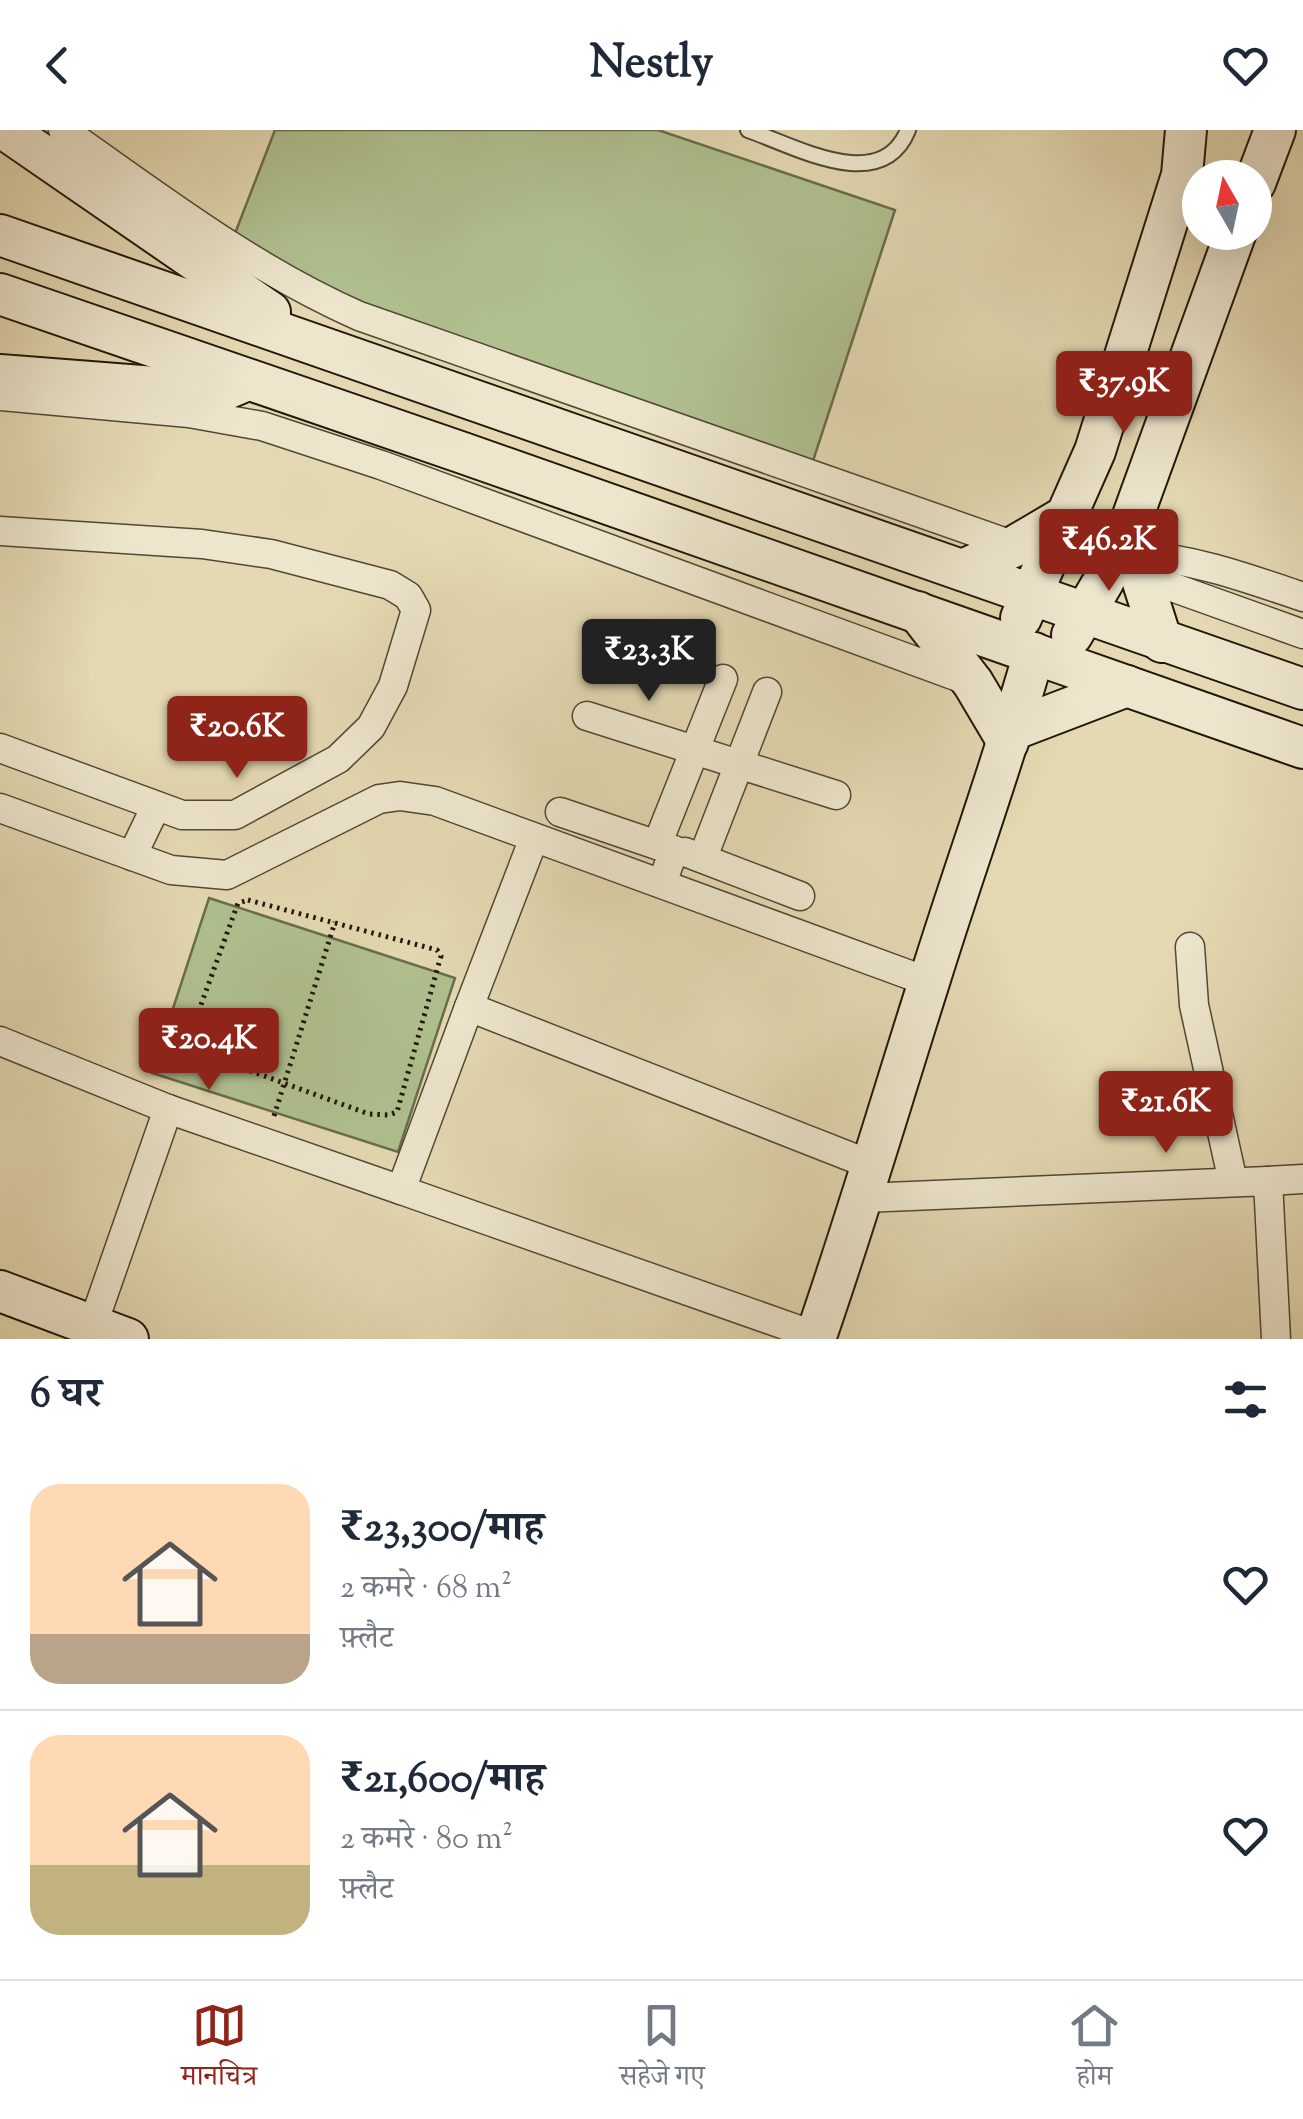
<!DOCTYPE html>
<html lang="hi">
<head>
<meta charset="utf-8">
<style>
  :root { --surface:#fff; --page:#f6f6f7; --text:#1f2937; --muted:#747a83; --line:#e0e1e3; --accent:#8f2418 }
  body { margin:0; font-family:"Sorts Mill Goudy","Noto Serif Devanagari",serif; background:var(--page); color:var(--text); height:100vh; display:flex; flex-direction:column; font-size:38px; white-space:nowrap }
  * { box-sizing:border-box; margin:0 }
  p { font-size:32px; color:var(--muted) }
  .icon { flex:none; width:55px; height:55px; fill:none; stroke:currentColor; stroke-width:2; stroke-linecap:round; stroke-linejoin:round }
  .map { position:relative; height:1209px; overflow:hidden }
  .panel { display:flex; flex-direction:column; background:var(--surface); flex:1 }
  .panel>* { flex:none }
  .needle { width:65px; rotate:351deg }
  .fabs { position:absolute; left:1182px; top:30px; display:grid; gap:20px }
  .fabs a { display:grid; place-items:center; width:90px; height:90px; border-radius:50%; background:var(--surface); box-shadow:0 10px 40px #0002; font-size:50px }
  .price { position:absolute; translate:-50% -85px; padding:0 22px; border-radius:10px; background:var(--accent); color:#fff; font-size:32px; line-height:65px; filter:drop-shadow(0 2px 5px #0008) }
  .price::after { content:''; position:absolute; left:50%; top:60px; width:30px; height:22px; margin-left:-15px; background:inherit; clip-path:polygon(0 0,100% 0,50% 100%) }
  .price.active { background:#222; color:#fff }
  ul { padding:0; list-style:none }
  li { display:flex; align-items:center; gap:30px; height:250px; padding:0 30px }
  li+li { border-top:2px solid var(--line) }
  li span { display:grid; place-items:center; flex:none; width:280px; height:200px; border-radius:30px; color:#555 }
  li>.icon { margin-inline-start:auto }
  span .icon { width:120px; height:120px; fill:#fffc; stroke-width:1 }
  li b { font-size:42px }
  h2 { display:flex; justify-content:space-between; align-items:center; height:120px; padding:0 30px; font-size:42px }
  header { display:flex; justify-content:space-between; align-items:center; height:130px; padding:0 30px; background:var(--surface); font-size:45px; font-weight:800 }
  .tabs { display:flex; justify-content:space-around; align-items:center; height:140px; border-top:2px solid var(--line); background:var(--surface); font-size:28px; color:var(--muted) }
  .tabs a { display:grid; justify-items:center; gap:5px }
  .tabs .active { color:var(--accent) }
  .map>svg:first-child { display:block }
</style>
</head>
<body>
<header><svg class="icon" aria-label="back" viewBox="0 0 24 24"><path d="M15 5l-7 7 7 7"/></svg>Nestly<svg class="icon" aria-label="heart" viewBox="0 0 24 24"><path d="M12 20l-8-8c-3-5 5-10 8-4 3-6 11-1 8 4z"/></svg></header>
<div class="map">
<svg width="1303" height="1209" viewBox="0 0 1303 1209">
  <rect width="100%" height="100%" fill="#e4d9b2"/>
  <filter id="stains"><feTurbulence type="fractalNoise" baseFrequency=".002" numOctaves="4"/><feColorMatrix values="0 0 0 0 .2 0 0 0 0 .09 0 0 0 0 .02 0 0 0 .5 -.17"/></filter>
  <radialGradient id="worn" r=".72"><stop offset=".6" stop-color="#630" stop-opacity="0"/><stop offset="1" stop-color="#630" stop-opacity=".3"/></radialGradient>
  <g fill="#b0c08f" stroke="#696c4c" stroke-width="2.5">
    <path d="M275,0H658L895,80L813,331L323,164L234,106Z"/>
    <path d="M209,768L455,848L398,1022L152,943Z"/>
  </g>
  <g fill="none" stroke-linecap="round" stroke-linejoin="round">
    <defs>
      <path id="lane" d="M748,0C795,16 881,66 908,0"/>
      <g id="street">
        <path d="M63,0C159,67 252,139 359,186L1015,416"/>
        <path d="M0,266L189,283L262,296L381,335L972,552"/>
        <path d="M0,401L202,414L271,424L390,455L408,466L416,480L393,556L371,597L338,629L235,685H182L0,618"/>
        <path d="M1136,425C1195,429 1247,448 1303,467"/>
        <path d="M1141,446L1303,504"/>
        <path d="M587,586L836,665"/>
        <path d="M0,678L171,740L227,745L379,669L400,666L435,671L929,852"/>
        <path d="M560,682L657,715"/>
        <path d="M685,722L800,766"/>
        <path d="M132,726L156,676"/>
        <path d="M703,727L767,562"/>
        <path d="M662,753L674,720L657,715L723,549"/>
        <path d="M1190,817L1194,875L1233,1052"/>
        <path d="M469,877L534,708"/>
        <path d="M0,911L168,979L401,1060"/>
        <path d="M1268,1051L1303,1049"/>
        <path d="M863,1068L1268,1051L1276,1209"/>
        <path d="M92,1197L168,979"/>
        <path d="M816,1206L401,1060L469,877L874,1036"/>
      </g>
      <g id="secondary">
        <path d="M6,0L270,182"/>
        <path d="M1255,53L1275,0"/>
        <path d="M0,105L1303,559"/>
        <path d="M0,164L463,323L1303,618"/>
        <path d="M0,245L219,262L245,251"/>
        <path d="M1130,394L1141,446L1162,512"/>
        <path d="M963,440L1015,416L1066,386"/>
        <path d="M918,482L973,553L1008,612"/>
        <path d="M1021,488L1095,321L1182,45L1186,0"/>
        <path d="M1072,505L1103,452L1130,394L1236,102"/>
        <path d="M1012,600L1127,556"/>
        <path d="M0,1161L128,1209"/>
        <path d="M815,1209C856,1091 891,971 929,852C963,742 1003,634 1034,523"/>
      </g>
    </defs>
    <use href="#lane" stroke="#524834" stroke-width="18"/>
    <use href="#street" stroke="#524834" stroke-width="31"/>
    <use href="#secondary" stroke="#22170a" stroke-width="44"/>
    <g stroke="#22170a" stroke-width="5" stroke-dasharray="2.5 5" stroke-linecap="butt">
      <path d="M248,770L437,820L441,826L397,982L389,985L369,984L190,919V905L238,773Z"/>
      <path d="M274,986L335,792"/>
    </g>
    <use href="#lane" stroke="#ede6cd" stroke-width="14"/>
    <use href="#street" stroke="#ede6cd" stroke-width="28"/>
    <use href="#secondary" stroke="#ede6cd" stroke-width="40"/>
  </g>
  <rect width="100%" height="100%" filter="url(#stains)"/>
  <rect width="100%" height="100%" fill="url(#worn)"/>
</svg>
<div class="fabs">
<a><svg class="needle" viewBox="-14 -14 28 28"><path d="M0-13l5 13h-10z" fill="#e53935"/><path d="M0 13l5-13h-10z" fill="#747a83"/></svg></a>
</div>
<b class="price" style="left:1124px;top:306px">₹37.9K</b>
<b class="price" style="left:1109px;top:464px">₹46.2K</b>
<b class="price active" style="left:649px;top:574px">₹23.3K</b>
<b class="price" style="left:237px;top:651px">₹20.6K</b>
<b class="price" style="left:209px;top:963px">₹20.4K</b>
<b class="price" style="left:1166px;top:1026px">₹21.6K</b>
</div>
<section class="panel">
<h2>6 घर<svg class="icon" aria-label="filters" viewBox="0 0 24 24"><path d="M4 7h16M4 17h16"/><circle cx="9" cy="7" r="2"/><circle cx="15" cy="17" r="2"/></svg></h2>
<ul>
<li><span style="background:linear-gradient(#ffd9b3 75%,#b9a48a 0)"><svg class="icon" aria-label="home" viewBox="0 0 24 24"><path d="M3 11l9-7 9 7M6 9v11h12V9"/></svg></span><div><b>₹23,300/माह</b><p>2 कमरे · 68 m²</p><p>फ़्लैट</p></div><svg class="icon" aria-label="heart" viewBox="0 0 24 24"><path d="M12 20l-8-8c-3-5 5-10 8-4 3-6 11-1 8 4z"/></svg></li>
<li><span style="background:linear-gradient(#ffd9b3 65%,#c2b280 0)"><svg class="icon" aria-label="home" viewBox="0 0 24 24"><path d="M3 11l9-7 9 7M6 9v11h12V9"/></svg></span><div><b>₹21,600/माह</b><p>2 कमरे · 80 m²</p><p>फ़्लैट</p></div><svg class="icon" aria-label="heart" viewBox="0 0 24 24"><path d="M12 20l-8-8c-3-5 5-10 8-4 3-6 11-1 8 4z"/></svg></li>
</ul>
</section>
<nav class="tabs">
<a class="active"><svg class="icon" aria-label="map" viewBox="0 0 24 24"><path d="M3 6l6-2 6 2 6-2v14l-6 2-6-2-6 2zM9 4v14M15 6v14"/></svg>मानचित्र</a>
<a><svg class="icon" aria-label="saved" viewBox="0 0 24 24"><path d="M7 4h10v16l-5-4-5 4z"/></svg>सहेजे गए</a>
<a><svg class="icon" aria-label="home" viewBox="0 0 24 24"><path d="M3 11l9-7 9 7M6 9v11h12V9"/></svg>होम</a>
</nav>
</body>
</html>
